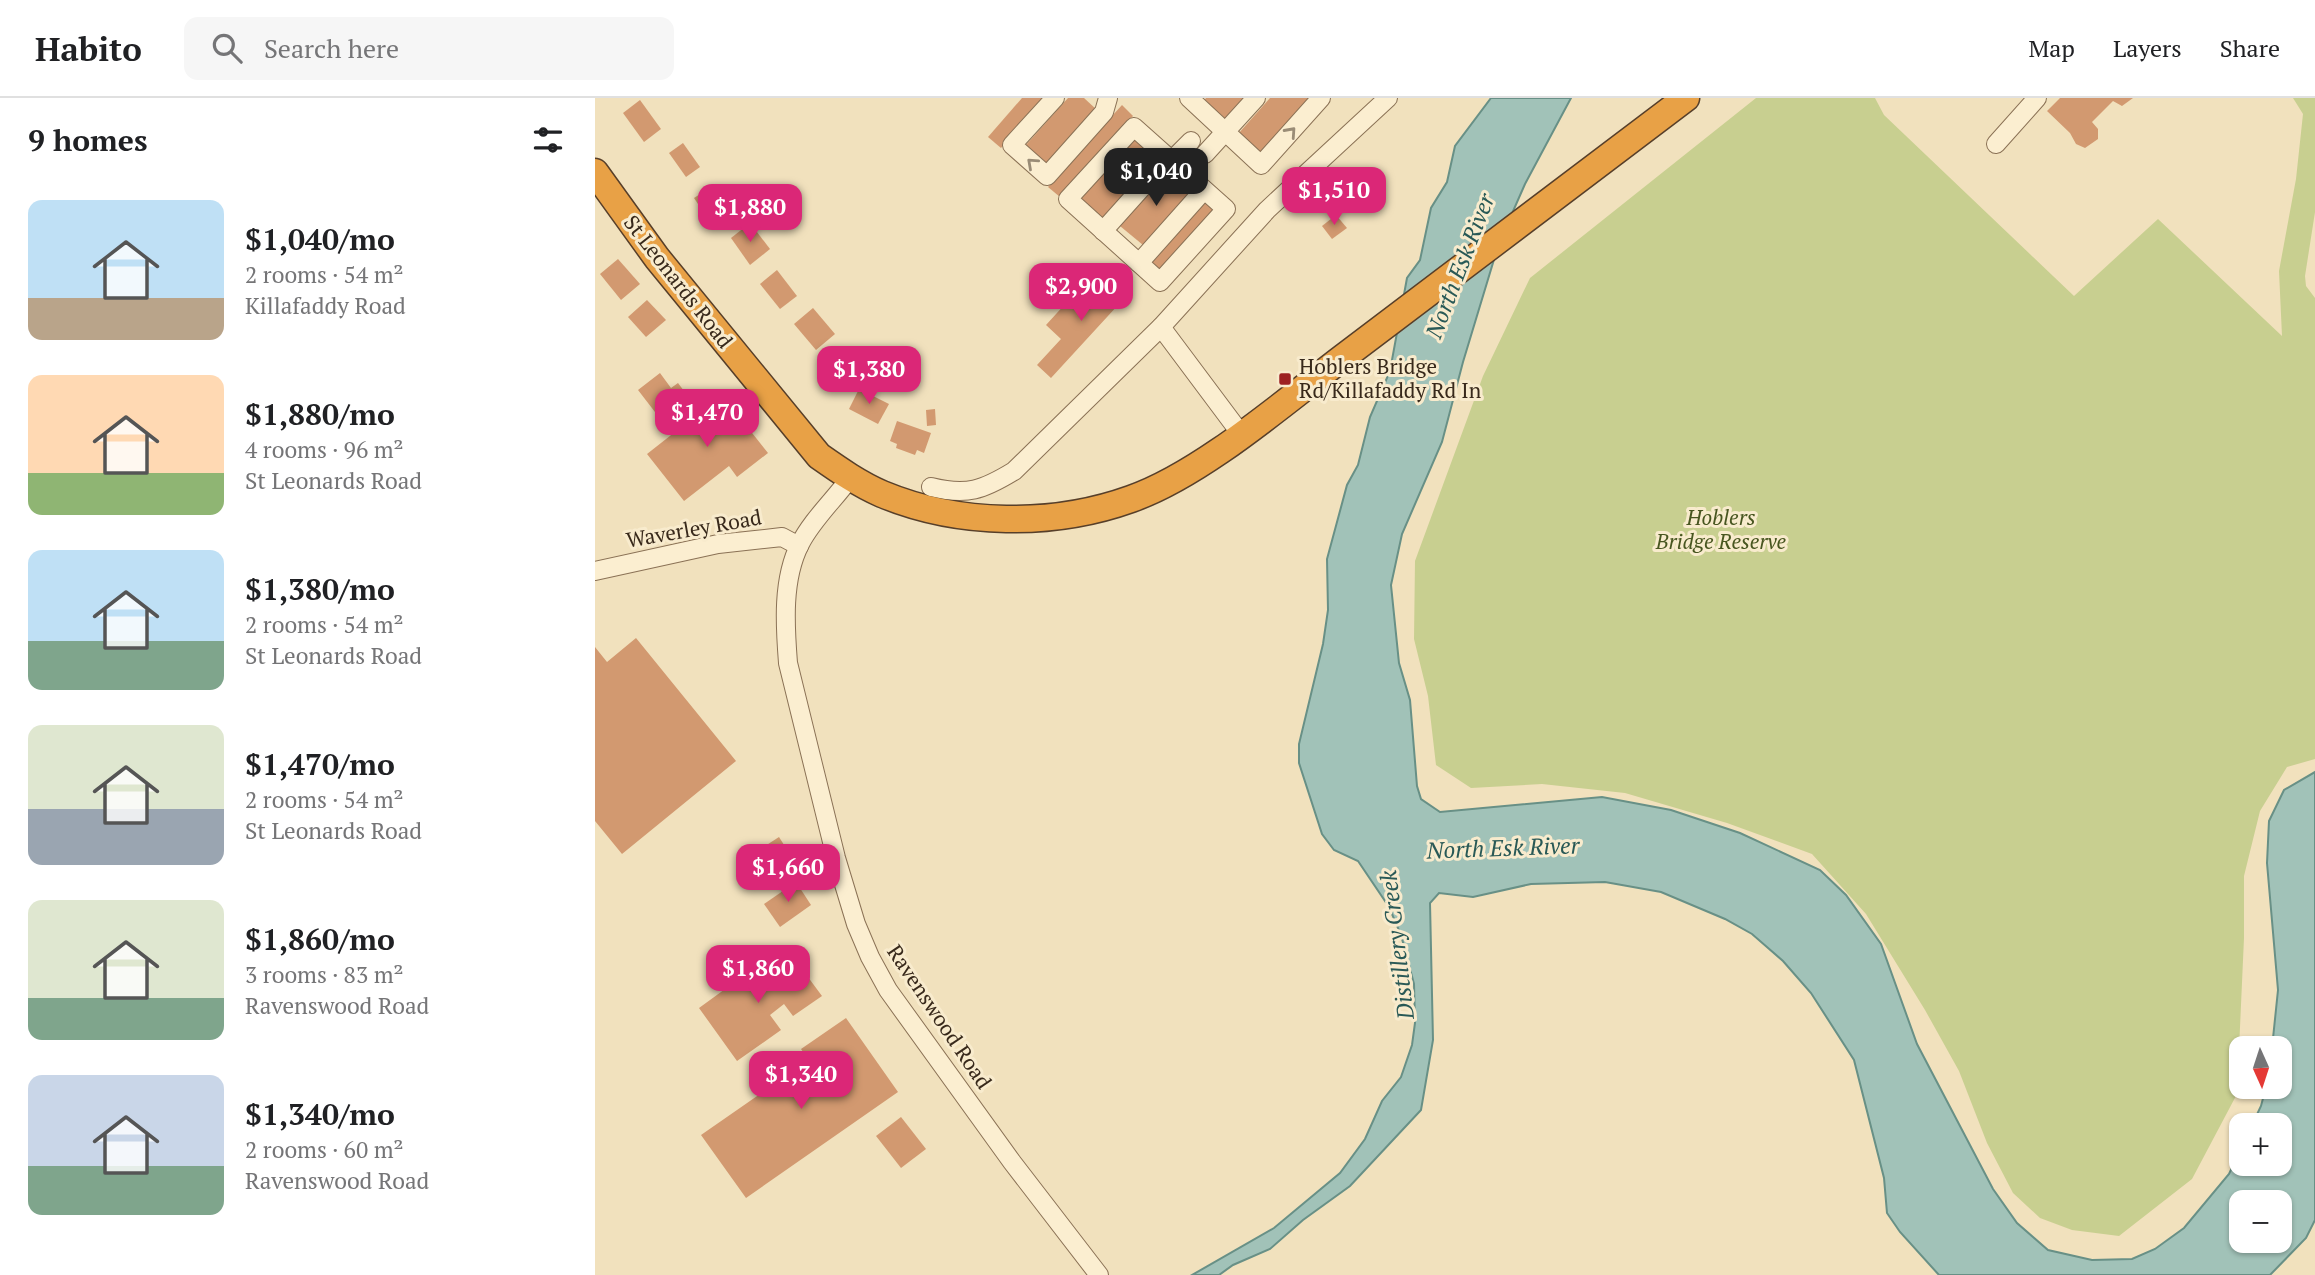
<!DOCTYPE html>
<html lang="en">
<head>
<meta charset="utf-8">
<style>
  :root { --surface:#fff; --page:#f6f6f6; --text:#202124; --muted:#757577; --line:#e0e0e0; --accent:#db2777 }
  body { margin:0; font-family:"PT Serif",serif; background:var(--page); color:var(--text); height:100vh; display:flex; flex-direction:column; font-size:26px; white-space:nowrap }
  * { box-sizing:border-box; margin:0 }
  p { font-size:23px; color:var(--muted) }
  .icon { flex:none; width:38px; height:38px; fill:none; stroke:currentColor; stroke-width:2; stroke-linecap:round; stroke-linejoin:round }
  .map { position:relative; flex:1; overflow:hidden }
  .drawer { display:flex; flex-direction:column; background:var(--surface); width:595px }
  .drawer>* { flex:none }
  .needle { width:46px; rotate:177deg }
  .tools { position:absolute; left:1634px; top:938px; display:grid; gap:14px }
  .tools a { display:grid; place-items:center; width:63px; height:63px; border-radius:14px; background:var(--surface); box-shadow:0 2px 5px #0004; font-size:35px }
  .price { position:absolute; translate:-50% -60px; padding:0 16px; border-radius:14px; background:var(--accent); color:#fff; font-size:23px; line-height:46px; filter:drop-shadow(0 2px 4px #0008) }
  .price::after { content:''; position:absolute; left:50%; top:42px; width:21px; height:16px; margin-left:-10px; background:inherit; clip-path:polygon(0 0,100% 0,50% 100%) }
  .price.selected { background:#222; color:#fff }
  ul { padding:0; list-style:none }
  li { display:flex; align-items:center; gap:21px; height:175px; padding:0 28px }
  li span { display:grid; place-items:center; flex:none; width:196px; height:140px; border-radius:14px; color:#555 }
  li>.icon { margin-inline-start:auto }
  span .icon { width:84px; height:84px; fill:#fffc; stroke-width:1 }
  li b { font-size:30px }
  h2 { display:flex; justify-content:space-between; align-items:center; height:84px; padding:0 28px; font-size:30px }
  header { display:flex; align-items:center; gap:42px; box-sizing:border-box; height:98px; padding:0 35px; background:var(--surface); border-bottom:2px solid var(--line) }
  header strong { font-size:33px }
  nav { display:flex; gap:38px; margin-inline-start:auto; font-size:24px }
  .search { width:490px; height:63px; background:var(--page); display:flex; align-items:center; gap:18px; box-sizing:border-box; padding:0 24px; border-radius:14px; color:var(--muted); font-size:26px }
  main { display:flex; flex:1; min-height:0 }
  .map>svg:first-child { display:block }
</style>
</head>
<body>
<header>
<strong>Habito</strong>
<div class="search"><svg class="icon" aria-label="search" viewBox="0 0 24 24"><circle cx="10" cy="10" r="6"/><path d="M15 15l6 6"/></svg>Search here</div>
<nav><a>Map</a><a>Layers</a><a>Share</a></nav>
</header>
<main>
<section class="drawer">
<h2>9 homes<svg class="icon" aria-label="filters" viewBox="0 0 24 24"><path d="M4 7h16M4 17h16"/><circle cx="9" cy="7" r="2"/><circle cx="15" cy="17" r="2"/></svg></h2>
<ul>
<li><span style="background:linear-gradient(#bfe0f5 70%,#b9a48a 0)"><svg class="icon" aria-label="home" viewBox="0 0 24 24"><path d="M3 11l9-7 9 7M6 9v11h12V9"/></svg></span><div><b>$1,040/mo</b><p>2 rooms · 54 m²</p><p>Killafaddy Road</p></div></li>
<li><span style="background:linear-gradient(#ffd9b3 70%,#8fb573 0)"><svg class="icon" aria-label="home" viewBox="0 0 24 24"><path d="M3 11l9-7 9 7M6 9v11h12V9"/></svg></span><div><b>$1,880/mo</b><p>4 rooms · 96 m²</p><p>St Leonards Road</p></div></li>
<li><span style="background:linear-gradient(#bfe0f5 65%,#7fa58c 0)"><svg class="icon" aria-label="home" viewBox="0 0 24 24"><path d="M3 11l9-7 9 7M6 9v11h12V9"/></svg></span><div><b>$1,380/mo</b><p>2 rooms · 54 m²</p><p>St Leonards Road</p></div></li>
<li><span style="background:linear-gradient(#dfe7d0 60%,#9aa5b1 0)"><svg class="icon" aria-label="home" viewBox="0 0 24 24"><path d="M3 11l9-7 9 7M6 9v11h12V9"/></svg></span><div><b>$1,470/mo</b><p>2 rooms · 54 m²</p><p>St Leonards Road</p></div></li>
<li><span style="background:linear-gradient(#dfe7d0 70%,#7fa58c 0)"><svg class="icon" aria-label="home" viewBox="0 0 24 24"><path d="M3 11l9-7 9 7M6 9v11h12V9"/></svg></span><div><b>$1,860/mo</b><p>3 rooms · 83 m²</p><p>Ravenswood Road</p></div></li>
<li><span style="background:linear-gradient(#c9d6e8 65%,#7fa58c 0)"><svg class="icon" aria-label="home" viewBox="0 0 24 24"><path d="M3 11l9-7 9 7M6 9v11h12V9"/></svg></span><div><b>$1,340/mo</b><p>2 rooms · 60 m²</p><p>Ravenswood Road</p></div></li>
</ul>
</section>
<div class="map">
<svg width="1720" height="1177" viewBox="0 0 1720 1177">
  <rect width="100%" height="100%" fill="#f1e1bd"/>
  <path fill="#c8cf90" d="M1161,0H1280L1289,17L1479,198L1563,121L1687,238L1684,173L1701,81L1708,16L1698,0H1720V114L1710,178L1711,188L1720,200V661L1692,669L1665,713L1649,778V840L1642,996L1597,1081L1524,1138L1477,1132L1445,1120L1418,1095L1392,1045L1364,973L1330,912L1271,816L1217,756L1132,725L1030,695L947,686L876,690L841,667L833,598L819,541L820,463L888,278L935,180Z"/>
  <path fill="#a1c2b8" stroke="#689086" stroke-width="2" fill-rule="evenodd" d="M896,0H976L930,86L904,145L868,264L847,344L807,436L796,487L804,565L815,602L822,688L826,701L845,714L1007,699L1076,712L1145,735L1225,772L1251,797L1286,846L1322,946L1398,1091L1422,1125L1453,1152L1497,1162L1537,1161L1560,1151L1589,1130L1634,1076L1647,1049V1066H1685V1027H1657L1666,1008L1671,989H1685V950H1677L1683,892L1672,765L1674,723L1689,692L1720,674V1122L1711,1140L1675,1177H1344L1305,1134L1292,1115L1289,1080L1259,962L1216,895L1188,863L1157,836L1130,821L1066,794L1010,784L936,786L878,799L844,795L835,805L838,942L826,1012L755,1088L708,1122L675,1151L638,1167L624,1177H597L679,1130L745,1075L770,1041L787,1003L806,979L817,947L820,925L819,886L806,837L794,809L763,763L739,752L727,736L704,665V646L728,546L733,512L732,461L752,387L763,367L775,319L795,273L812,180L825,162L836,110L852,84L860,48ZM1647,1104H1685V1143H1647Z"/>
  <g fill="#d29970">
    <path d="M427,0H451L406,50L393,39Z"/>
    <path d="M473,0H489L502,12L453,68L430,48Z"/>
    <path d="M611,0H651L630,24L608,4Z"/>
    <path d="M675,0H714L665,56L643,36Z"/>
    <path d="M1465,0H1538L1527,8L1518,3L1497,24L1503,31V41L1490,50L1481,46L1475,35L1452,13Z"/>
    <path d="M45,2L66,31L49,44L28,15Z"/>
    <path d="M527,7L538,18L465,99L453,89Z"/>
    <path d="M539,41L561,60L507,122L485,102Z"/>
    <path d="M88,45L105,69L91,79L74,55Z"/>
    <path d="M575,72L597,92L548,147L525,128Z"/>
    <path d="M116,89L133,116L117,127L99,100Z"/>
    <path d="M610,103L621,113L567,174L555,164Z"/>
    <path d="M741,117L752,130L737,141L727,128Z"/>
    <path d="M155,125L175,151L155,167L136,140Z"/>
    <path d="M23,161L45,186L26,202L5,176Z"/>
    <path d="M182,172L202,198L185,211L165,186Z"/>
    <path d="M517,177L535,194L456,280L442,267L466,241L451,227L482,193L493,204Z"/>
    <path d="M52,202L71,222L51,239L33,219Z"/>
    <path d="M218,210L240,236L221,252L199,226Z"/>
    <path d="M243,255L261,277L242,292L224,270Z"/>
    <path d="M65,275L76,290L83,285L98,305L70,327L43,292Z"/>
    <path d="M264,291L294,306L283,326L254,311Z"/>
    <path d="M127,297L173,355L142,379L134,368L89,403L52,356Z"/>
    <path d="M340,311L341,327L332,328L331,312Z"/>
    <path d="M302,323L336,335L329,355L322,352L320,357L301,350L302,346L295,343Z"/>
    <path d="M41,540L141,663L27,756L0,723V549L12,564Z"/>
    <path d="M184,739L203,769L178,785L159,755Z"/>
    <path d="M201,784L216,807L185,829L169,806Z"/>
    <path d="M181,854L199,877L207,871L227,898L198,918L189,906L175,917L186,932L142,963L104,910Z"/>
    <path d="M251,920L303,994L151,1100L106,1037L201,971L215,990L227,981L206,951Z"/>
    <path d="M306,1019L331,1051L306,1070L281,1038Z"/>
  </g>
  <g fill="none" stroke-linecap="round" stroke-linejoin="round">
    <defs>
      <g id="minor">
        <path d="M460,0L417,47L452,78L509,14L513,0"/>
        <path d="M594,0L666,67L726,0"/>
        <path d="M539,29L631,111L565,184L473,101Z"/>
        <path d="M1401,46L1442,0"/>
        <path d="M610,56L661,0"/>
        <path d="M508,133L568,66L576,63L596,43"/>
        <path d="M544,165L609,92"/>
        <path d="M566,229L646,336"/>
        <path d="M255,380C239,402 217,422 205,446C187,481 190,527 193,565L241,760L261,826L275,859L293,892L417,1064L504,1177"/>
        <path d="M336,389C372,398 388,392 419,373L566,229L672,112L793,0"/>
        <path d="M0,473L123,446L187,439L204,448"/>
      </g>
      <path id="highway" d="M0,74L62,160L224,358C244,372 264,386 287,396C364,428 458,429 536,401C605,377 687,306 746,261C861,174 976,87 1091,0"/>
    </defs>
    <use href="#minor" stroke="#8a7155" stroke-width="20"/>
    <use href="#highway" stroke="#573f2a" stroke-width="29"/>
    <use href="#minor" stroke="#fbeed0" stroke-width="18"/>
    <use href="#highway" stroke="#e8a146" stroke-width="26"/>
  </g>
  <defs><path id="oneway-chevron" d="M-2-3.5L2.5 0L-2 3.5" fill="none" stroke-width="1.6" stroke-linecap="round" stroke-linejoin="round" transform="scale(1.75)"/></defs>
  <g stroke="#9a8c76">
    <use href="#oneway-chevron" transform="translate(696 34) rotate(-48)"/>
    <use href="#oneway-chevron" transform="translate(437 65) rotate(-138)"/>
  </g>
  <rect fill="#9d2122" stroke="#f8ebcd" stroke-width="2.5" x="683" y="274" width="14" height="14" rx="3.5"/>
  <g text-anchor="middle" stroke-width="6" stroke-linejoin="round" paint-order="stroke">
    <g font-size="21" fill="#38291b" stroke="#f8ebcd">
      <text transform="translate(83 184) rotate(52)" y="7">St Leonards Road</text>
      <text transform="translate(99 431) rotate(-10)" y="7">Waverley Road</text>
      <text transform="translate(344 919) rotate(56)" y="7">Ravenswood Road</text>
    </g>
    <g font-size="21" fill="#38291b" stroke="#f8ebcd" text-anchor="start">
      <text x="704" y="276">Hoblers Bridge<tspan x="704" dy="24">Rd/Killafaddy Rd In</tspan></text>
    </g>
    <g font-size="21" font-style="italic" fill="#485620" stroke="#f8ebcd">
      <text x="1126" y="427">Hoblers<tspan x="1126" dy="24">Bridge Reserve</tspan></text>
    </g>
    <g font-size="23" font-style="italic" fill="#295956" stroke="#f8ebcd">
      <text transform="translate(865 168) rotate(-69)" y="8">North Esk River</text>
      <text transform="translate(908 750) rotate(-2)" y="8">North Esk River</text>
      <text transform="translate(802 847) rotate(-97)" y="8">Distillery Creek</text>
    </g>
  </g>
</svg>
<div class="tools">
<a><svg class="needle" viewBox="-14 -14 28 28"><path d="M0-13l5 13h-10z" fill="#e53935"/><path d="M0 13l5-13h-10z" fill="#757577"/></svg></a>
<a>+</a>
<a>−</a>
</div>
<b class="price selected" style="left:561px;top:110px">$1,040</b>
<b class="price" style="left:739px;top:129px">$1,510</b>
<b class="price" style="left:155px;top:146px">$1,880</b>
<b class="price" style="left:486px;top:225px">$2,900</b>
<b class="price" style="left:274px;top:308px">$1,380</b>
<b class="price" style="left:112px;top:351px">$1,470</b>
<b class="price" style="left:193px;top:806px">$1,660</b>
<b class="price" style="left:163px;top:907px">$1,860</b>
<b class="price" style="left:206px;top:1013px">$1,340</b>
</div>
</main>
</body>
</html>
